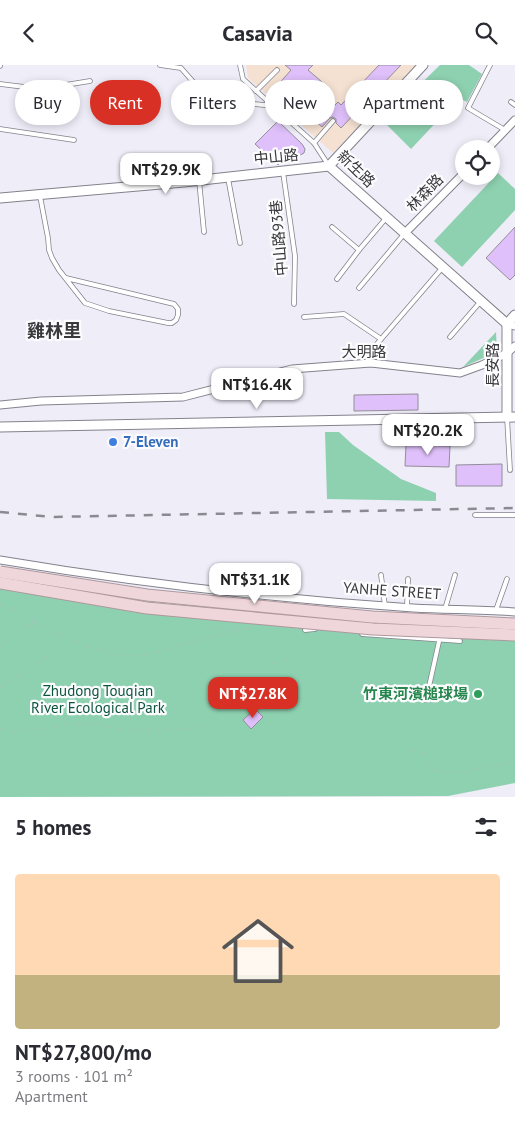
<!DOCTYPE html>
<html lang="en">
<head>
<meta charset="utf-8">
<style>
  :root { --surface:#fff; --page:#f2f2f3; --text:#2b2b33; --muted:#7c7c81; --accent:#d93025 }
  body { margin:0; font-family:"PT Sans","Noto Sans TC",sans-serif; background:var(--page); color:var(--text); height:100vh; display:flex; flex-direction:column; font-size:19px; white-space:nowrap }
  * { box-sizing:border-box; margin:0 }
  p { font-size:16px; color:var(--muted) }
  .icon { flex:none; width:28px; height:28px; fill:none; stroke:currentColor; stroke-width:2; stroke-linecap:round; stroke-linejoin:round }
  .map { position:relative; height:732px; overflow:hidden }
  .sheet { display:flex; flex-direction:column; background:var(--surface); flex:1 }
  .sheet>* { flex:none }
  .hud { position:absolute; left:15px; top:15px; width:485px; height:45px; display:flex; gap:10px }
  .buttons { position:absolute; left:455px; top:75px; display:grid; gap:10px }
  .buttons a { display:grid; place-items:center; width:45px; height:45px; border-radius:50%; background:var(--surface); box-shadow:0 2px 8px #0003; font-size:25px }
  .price { position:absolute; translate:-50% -42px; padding:0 11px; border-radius:10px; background:#fff; color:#222; font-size:16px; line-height:32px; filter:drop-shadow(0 1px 2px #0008) }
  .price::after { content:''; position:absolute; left:50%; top:30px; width:15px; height:11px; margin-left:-8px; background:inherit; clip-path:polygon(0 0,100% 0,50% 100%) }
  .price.on { background:var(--accent); color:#fff }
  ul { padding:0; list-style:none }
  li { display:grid; align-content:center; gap:10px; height:265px; padding:0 15px }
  li span { display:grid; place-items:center; height:155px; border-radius:5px; color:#555 }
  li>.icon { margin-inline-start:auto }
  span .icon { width:90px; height:90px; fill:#fffc; stroke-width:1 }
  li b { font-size:21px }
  h2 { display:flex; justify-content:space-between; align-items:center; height:60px; padding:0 15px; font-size:21px }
  .chip { padding:0 18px; border-radius:22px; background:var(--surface); box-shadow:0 2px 8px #0003; font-size:18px; line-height:45px }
  .chip.on { background:var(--accent); color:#fff }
  header { display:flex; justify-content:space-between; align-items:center; height:65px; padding:0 15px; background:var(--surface); font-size:22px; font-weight:800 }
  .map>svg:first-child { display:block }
</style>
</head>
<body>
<header><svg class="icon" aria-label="back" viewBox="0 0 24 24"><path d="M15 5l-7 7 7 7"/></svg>Casavia<svg class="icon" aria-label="search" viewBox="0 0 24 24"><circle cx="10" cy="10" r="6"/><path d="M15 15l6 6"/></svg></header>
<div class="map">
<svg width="515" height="732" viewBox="0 0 515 732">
  <rect width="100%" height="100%" fill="#efedf8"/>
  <path fill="#f5e1d2" d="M246,0H418L333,88L248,13Z"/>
  <g fill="#8ed1b0">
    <path d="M440,0H469L482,9L467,37L459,33L411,84L383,56Z"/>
    <path d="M498,108L515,124V145L462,202L434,176Z"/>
    <path d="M496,267L497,287L463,302Z"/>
    <path d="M325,367H339L353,380L401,414L436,428V436L327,434Z"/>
    <path d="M0,521L140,541L439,564L515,567V718L448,731L0,732Z"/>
  </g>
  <g fill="#dfc0fa" stroke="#938e98">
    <path d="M285,0H313L308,5L322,17L308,33L330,53L326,49L338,37L341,40L379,0H401L341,63L336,58V54L333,52L330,53L322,62L277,21L291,5Z"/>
    <path d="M278,56L302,79L305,84L304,88L300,90L292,88L291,91L289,93L285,91L278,100L255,79Z"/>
    <path d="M515,162V210L510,215L486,193Z"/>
    <path d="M418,329V345L354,346V330Z"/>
    <path d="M406,380L450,381L449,402L405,401Z"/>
    <path d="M502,399V421H456V400Z"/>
    <path d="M255,644L263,652L251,664L243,655Z"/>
  </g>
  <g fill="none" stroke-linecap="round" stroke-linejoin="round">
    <defs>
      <g id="service">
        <path d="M160,0L181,3L196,20L209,30L223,36L274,41"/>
        <path d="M240,0L243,14L314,78L329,101"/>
        <path d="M490,0L468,43L505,65"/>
        <path d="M0,1V0"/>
        <path d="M0,19L41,24L90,16"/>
        <path d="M256,26L277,5"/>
        <path d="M511,37L515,40"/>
        <path d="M0,64L74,75"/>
        <path d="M314,78L333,56"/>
        <path d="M283,107L295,191L294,239"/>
        <path d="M228,113L240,178"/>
        <path d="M199,115L204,167"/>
        <path d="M40,131L48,173L49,185L52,193L59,205L85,238L109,246L168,258H172L176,255L178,250V244L174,239L66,213"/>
        <path d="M332,162L359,185"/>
        <path d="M337,214L359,185L387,152"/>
        <path d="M359,223L405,168"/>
        <path d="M304,252L344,249L381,274"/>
        <path d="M450,272L481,236"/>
        <path d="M367,298L370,287L443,202"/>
        <path d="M507,352L510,405"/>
        <path d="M475,450H515"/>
        <path d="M381,510L385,541"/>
        <path d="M407,542L408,514"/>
        <path d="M445,544L455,510"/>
        <path d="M496,545L507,514"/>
        <path d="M305,565L315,564"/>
        <path d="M362,569L460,576"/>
        <path d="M426,635L440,572"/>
      </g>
      <g id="minor">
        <path d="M487,84L515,55"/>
        <path d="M405,168L464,108"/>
        <path d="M507,259L515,261"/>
        <path d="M0,340L41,336L183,332L292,304L371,298L460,308L482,300L507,288L515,281"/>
        <path d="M0,495C137,518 275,534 413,543C447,545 481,544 515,547"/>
      </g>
      <g id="tertiary">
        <path d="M329,101L507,259"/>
        <path d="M0,133L184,117L329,101L423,0"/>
        <path d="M507,352V259L515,250"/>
        <path d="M0,362L515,352"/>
      </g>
    </defs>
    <use href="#service" stroke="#83828c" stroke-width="5.5"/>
    <use href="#minor" stroke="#83828c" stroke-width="9"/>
    <use href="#tertiary" stroke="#83828c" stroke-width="11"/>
    <g stroke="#b8b6bf" stroke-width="1" stroke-dasharray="1 4" stroke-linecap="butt">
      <path d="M446,361L447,379"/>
      <path d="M0,540L10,543L66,573L90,582L117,590L138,591L252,562"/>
      <path d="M203,558C217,568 226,565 242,562"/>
      <path d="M0,581L11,571L33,557"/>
      <path d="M0,623C13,610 31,605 45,594C52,588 58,580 65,574"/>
      <path d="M260,649L265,645L281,639"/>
      <path d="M0,663L13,667L49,663L72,658L96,659L119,665L191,664L212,657L223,647L252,612L264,601L277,597L294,594"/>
      <path d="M405,682L426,689C428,692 430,701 432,703C442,715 500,700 515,697"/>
    </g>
    <use href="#service" stroke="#fff" stroke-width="4"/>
    <use href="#minor" stroke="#fff" stroke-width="7"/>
    <use href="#tertiary" stroke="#fff" stroke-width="9"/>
    <path stroke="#8b8a91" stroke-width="2.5" stroke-dasharray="9 9" stroke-linecap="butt" d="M0,447L52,452L515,443"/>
    <defs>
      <g id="trunk-bridge">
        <path d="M0,507L147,530L372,552L515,559"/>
        <path d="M0,518L147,543L373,564L515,570"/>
      </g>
    </defs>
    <use href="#trunk-bridge" stroke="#ad999d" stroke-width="13" stroke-linecap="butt"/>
    <use href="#trunk-bridge" stroke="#efd6da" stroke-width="11"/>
  </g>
  <circle fill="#3f7fe0" stroke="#fcfcfe" stroke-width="2" cx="113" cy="377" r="5"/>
  <circle fill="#2e9e5b" stroke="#fcfcfe" stroke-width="2" cx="478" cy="629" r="5"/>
  <g text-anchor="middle" stroke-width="4.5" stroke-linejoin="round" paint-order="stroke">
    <g font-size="15" fill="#39393d" stroke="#fcfcfe">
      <text transform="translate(276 92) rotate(-6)" y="5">中山路</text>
      <text transform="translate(356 104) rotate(44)" y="5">新生路</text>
      <text transform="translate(425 128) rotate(-46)" y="5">林森路</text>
      <text transform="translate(279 173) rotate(-95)" y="5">中山路93巷</text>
      <text x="364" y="292">大明路</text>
      <text transform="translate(493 300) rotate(-90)" y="5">長安路</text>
      <text transform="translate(392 526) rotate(4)" y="5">YANHE STREET</text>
    </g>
    <g font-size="15" font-weight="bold" fill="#366cbe" stroke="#fcfcfe" text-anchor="start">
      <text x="123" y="382">7-Eleven</text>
    </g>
    <g font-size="15" fill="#0d563c" stroke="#fcfcfe">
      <text x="98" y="631">Zhudong Touqian<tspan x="98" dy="17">River Ecological Park</tspan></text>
    </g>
    <g font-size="15" font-weight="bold" fill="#27864d" stroke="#fcfcfe" text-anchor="end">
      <text x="468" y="634">竹東河濱槌球場</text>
    </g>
    <g font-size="18" font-weight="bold" fill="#39393d" stroke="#fcfcfe">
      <text x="54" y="272">雞林里</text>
    </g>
  </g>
</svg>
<div class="buttons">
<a><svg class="icon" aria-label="locate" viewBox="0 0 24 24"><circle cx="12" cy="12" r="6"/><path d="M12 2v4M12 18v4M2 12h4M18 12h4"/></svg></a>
</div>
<b class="price" style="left:166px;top:130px">NT$29.9K</b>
<b class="price" style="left:257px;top:345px">NT$16.4K</b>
<b class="price" style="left:428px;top:391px">NT$20.2K</b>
<b class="price" style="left:255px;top:540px">NT$31.1K</b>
<b class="price on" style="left:253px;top:654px">NT$27.8K</b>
<div class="hud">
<a class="chip">Buy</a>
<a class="chip on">Rent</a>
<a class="chip">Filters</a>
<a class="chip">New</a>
<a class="chip">Apartment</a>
</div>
</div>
<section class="sheet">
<h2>5 homes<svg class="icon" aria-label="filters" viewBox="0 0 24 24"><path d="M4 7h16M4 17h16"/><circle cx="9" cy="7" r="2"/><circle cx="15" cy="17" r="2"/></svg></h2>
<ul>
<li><span style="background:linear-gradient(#ffd9b3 65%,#c2b280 0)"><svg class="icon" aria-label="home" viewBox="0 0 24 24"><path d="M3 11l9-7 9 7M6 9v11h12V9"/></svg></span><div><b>NT$27,800/mo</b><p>3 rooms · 101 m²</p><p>Apartment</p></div></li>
</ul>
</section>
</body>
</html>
